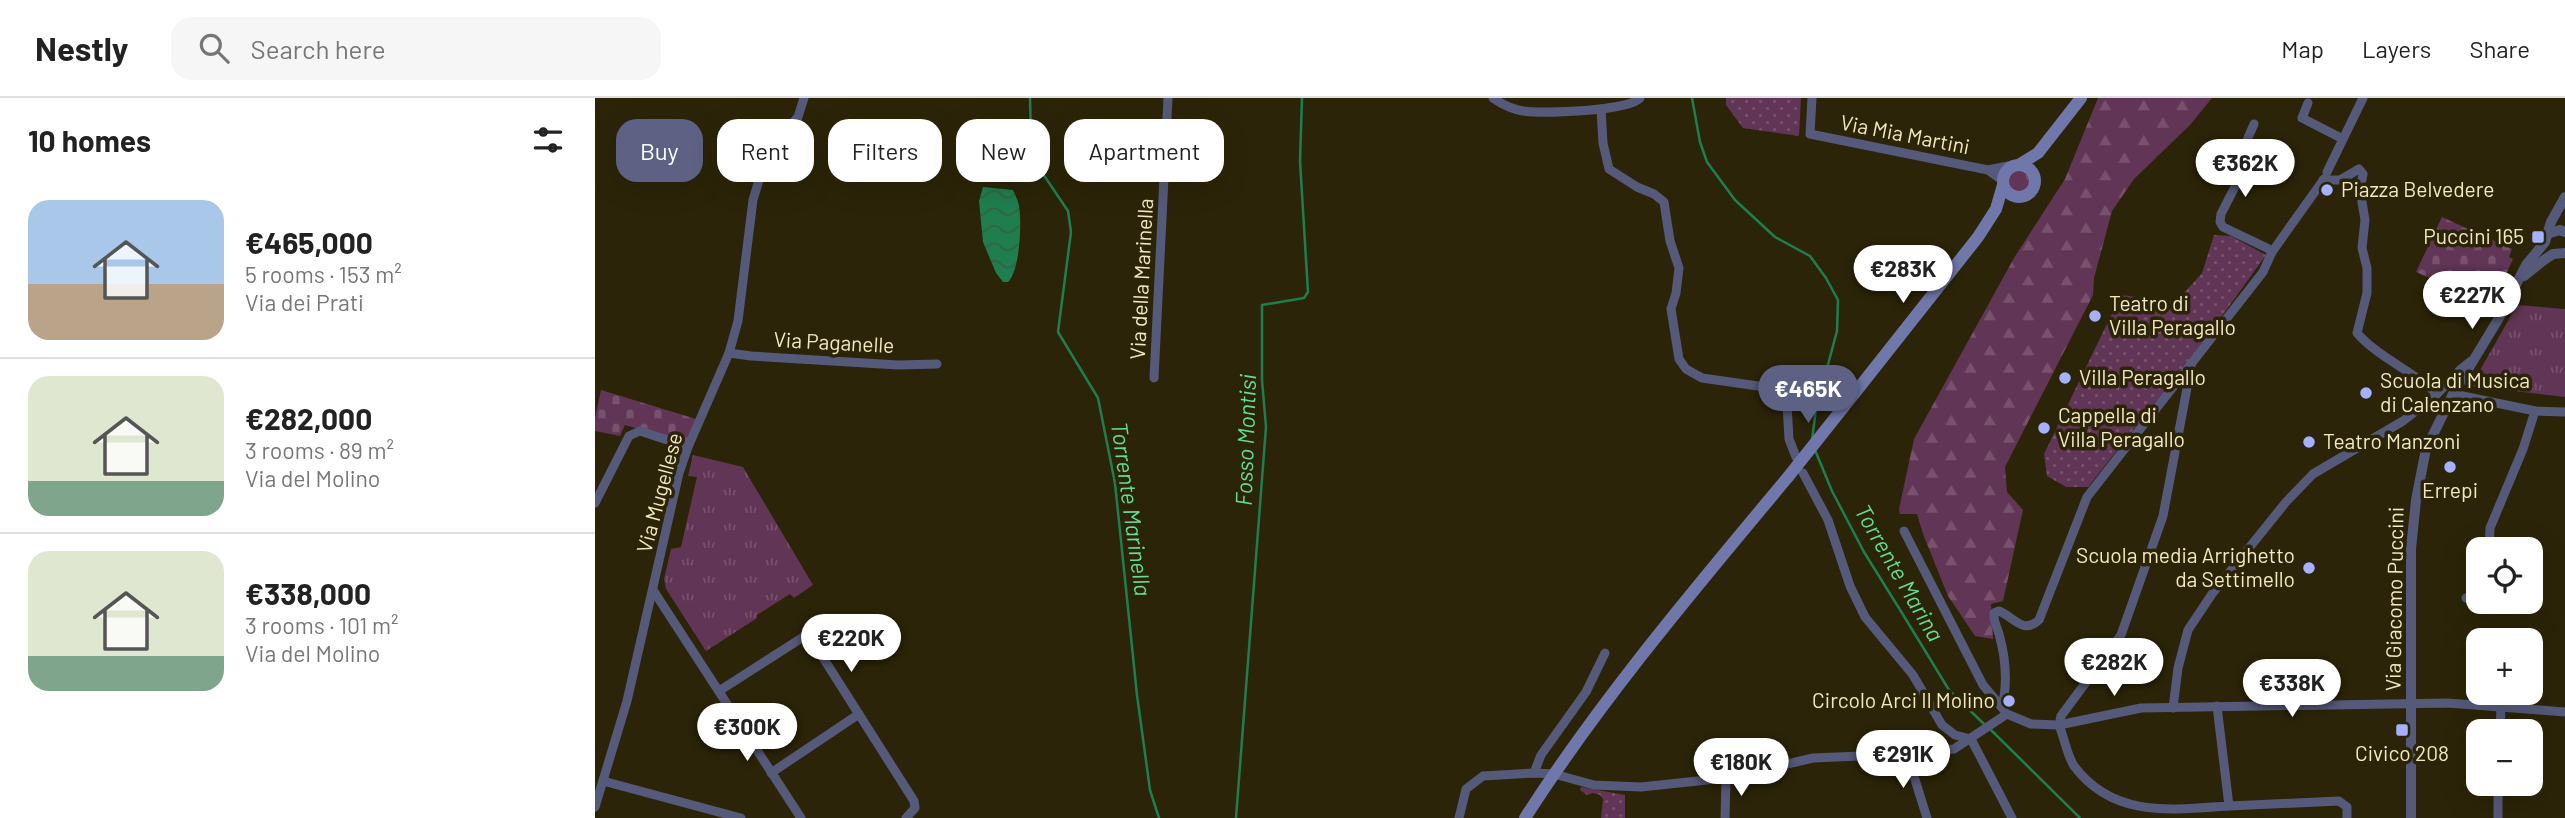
<!DOCTYPE html>
<html lang="en">
<head>
<meta charset="utf-8">
<style>
  :root { --surface:#fff; --page:#f6f6f6; --text:#222; --muted:#767676; --line:#e0e0e0; --accent:#5d6284 }
  body { margin:0; font-family:Barlow,sans-serif; background:var(--page); color:var(--text); height:100vh; display:flex; flex-direction:column; font-size:26px; white-space:nowrap }
  * { box-sizing:border-box; margin:0 }
  p { font-size:23px; color:var(--muted) }
  .icon { flex:none; width:38px; height:38px; fill:none; stroke:currentColor; stroke-width:2; stroke-linecap:round; stroke-linejoin:round }
  .map { position:relative; flex:1; overflow:hidden }
  .sheet { display:flex; flex-direction:column; background:var(--surface); width:595px }
  .sheet>* { flex:none }
  .guide { position:absolute; left:21px; top:21px; width:665px; height:63px; display:flex; gap:14px }
  .controls { position:absolute; left:1871px; top:439px; display:grid; gap:14px }
  .controls a { display:grid; place-items:center; width:77px; height:77px; border-radius:14px; background:var(--surface); box-shadow:0 7px 28px #0002; font-size:35px }
  .price { position:absolute; translate:-50% -60px; padding:0 16px; border-radius:24px; background:#fff; color:#222; font-size:23px; line-height:46px; filter:drop-shadow(0 2px 4px #0008) }
  .price::after { content:''; position:absolute; left:50%; top:42px; width:21px; height:16px; margin-left:-10px; background:inherit; clip-path:polygon(0 0,100% 0,50% 100%) }
  .price.active { background:var(--accent); color:#fff }
  ul { padding:0; list-style:none }
  li { display:flex; align-items:center; gap:21px; height:175px; padding:0 28px }
  li+li { border-top:2px solid var(--line) }
  li span { display:grid; place-items:center; flex:none; width:196px; height:140px; border-radius:21px; color:#555 }
  li>.icon { margin-inline-start:auto }
  span .icon { width:84px; height:84px; fill:#fffc; stroke-width:1 }
  li b { font-size:30px }
  h2 { display:flex; justify-content:space-between; align-items:center; height:84px; padding:0 28px; font-size:30px }
  .tag { padding:0 24px; border-radius:21px; background:var(--surface); box-shadow:0 7px 28px #0002; font-size:24px; line-height:63px }
  .tag.active { background:var(--accent); color:#fff }
  header { display:flex; align-items:center; gap:42px; box-sizing:border-box; height:98px; padding:0 35px; background:var(--surface); border-bottom:2px solid var(--line) }
  header strong { font-size:33px }
  nav { display:flex; gap:38px; margin-inline-start:auto; font-size:24px }
  .search { width:490px; height:63px; background:var(--page); display:flex; align-items:center; gap:18px; box-sizing:border-box; padding:0 24px; border-radius:21px; color:var(--muted); font-size:26px }
  main { display:flex; flex:1; min-height:0 }
  .map>svg:first-child { display:block }
</style>
</head>
<body>
<header>
<strong>Nestly</strong>
<div class="search"><svg class="icon" aria-label="search" viewBox="0 0 24 24"><circle cx="10" cy="10" r="6"/><path d="M15 15l6 6"/></svg>Search here</div>
<nav><a>Map</a><a>Layers</a><a>Share</a></nav>
</header>
<main>
<section class="sheet">
<h2>10 homes<svg class="icon" aria-label="filters" viewBox="0 0 24 24"><path d="M4 7h16M4 17h16"/><circle cx="9" cy="7" r="2"/><circle cx="15" cy="17" r="2"/></svg></h2>
<ul>
<li><span style="background:linear-gradient(#a9c7e8 60%,#b9a48a 0)"><svg class="icon" aria-label="home" viewBox="0 0 24 24"><path d="M3 11l9-7 9 7M6 9v11h12V9"/></svg></span><div><b>€465,000</b><p>5 rooms · 153 m²</p><p>Via dei Prati</p></div></li>
<li><span style="background:linear-gradient(#dfe7d0 75%,#7fa58c 0)"><svg class="icon" aria-label="home" viewBox="0 0 24 24"><path d="M3 11l9-7 9 7M6 9v11h12V9"/></svg></span><div><b>€282,000</b><p>3 rooms · 89 m²</p><p>Via del Molino</p></div></li>
<li><span style="background:linear-gradient(#dfe7d0 75%,#7fa58c 0)"><svg class="icon" aria-label="home" viewBox="0 0 24 24"><path d="M3 11l9-7 9 7M6 9v11h12V9"/></svg></span><div><b>€338,000</b><p>3 rooms · 101 m²</p><p>Via del Molino</p></div></li>
</ul>
</section>
<div class="map">
<svg width="1970" height="720" viewBox="0 0 1970 720">
  <defs>
    <pattern id="grass-tufts" width="24" height="20" patternUnits="userSpaceOnUse" patternTransform="scale(1.75)"><rect width="24" height="20" fill="#613556"/><path d="M3 7l-1-3M5 7V3M7 7l1-3M15 17l-1-3M17 17v-4M19 17l1-3" fill="none" stroke="#78526c"/></pattern>
    <pattern id="forest-firs" width="22" height="20" patternUnits="userSpaceOnUse" patternTransform="scale(1.75)"><rect width="22" height="20" fill="#613556"/><path d="M5 1l3.5 6h-7zM16 11l3.5 6h-7z" fill="#78526c"/></pattern>
    <pattern id="cemetery-stones" width="16" height="16" patternUnits="userSpaceOnUse" patternTransform="scale(1.75)"><rect width="16" height="16" fill="#613556"/><path d="M2 7V4a2 2 0 0 1 4 0v3zM10 15v-3a2 2 0 0 1 4 0v3z" fill="#78526c"/></pattern>
    <pattern id="garden-dots" width="8" height="8" patternUnits="userSpaceOnUse" patternTransform="scale(1.75)"><rect width="8" height="8" fill="#613556"/><path d="M2 2h.1M6 6h.1" fill="none" stroke="#78526c" stroke-width="1.8" stroke-linecap="round"/></pattern>
    <pattern id="water-waves" width="16" height="10" patternUnits="userSpaceOnUse" patternTransform="scale(1.75)"><rect width="16" height="10" fill="#1f7e4e"/><path d="M0 5q4-4 8 0t8 0" fill="none" stroke="#346244"/></pattern>
  </defs>
  <rect width="100%" height="100%" fill="#2b2408"/>
  <g fill="url(#grass-tufts)">
    <circle cx="1425" cy="83" r="13"/>
    <path d="M1922,207L1970,211V299L1876,288Z"/>
    <path d="M98,357L148,369L218,487L199,500L195,496L162,517V520L111,553L71,491L69,481L76,451L86,449L102,379L93,378Z"/>
  </g>
  <path fill="url(#forest-firs)" d="M1503,0H1617L1595,27L1539,81L1517,113L1499,180L1498,197L1410,369L1412,394L1428,412L1408,503L1396,506L1398,541L1380,538L1353,498L1328,436L1322,416H1305L1304,411L1319,341L1419,160L1470,81Z"/>
  <g fill="url(#cemetery-stones)">
    <path d="M1847,119L1917,151L1914,159L1918,161L1902,196L1895,194L1890,205L1821,174Z"/>
    <path d="M6,292L101,321L91,345L30,327L25,338L0,333V320Z"/>
  </g>
  <g fill="url(#garden-dots)">
    <path d="M1131,0H1206L1204,38L1148,30L1131,7Z"/>
    <path d="M1619,137L1636,138L1671,157L1609,243L1493,389H1471L1452,378L1449,356L1526,197L1581,204L1607,175Z"/>
    <path d="M986,689L1030,697V720H1006L1008,701L1005,697L998,695L992,697L985,692Z"/>
  </g>
  <path fill="url(#water-waves)" d="M388,89L418,92C420,97 423,102 424,108C427,124 425,173 413,184H408L401,175L388,144L384,103Z"/>
  <g fill="none" stroke-linecap="round" stroke-linejoin="round">
    <g stroke="#1f7e4e" stroke-width="2.5">
      <path d="M435,0L436,40L444,70L473,113L476,134L463,234L503,300L520,385L542,597L555,692L564,720"/>
      <path d="M1097,0L1105,44L1112,64L1140,102L1180,139L1215,158L1231,180L1243,202L1242,233L1221,311L1217,342"/>
      <path d="M1220,352L1237,393L1269,454L1307,515L1354,592L1390,627"/>
      <path d="M1395,631L1485,720"/>
      <path d="M641,720L671,329L667,282V207L709,200L713,194L705,63L707,0"/>
    </g>
    <g stroke="#555a7a" stroke-width="9">
      <path d="M898,0C908,7 916,11 928,13C948,16 1034,13 1045,0"/>
      <path d="M1217,0L1215,36L1393,72L1407,82"/>
      <path d="M1713,5L1707,20L1746,40"/>
      <path d="M1006,11L1008,45L1014,71L1042,89L1059,96L1069,104L1075,143L1084,170L1081,195L1076,211L1084,261L1091,271L1107,280L1170,289L1182,295L1192,307L1194,341L1201,359"/>
      <path d="M1659,26L1649,49L1645,79L1626,116L1625,124L1628,129L1672,150L1677,154"/>
      <path d="M1393,72L1418,67"/>
      <path d="M1732,74L1768,0"/>
      <path d="M1728,82H1745L1764,71L1768,76L1765,92L1770,122L1767,150L1772,170V195L1762,235C1784,260 1818,273 1842,296"/>
      <path d="M134,255L156,258L303,267L342,266"/>
      <path d="M559,280L573,0"/>
      <path d="M1858,296L1940,313L1970,314"/>
      <path d="M1208,375L1233,422L1255,488L1270,519L1318,577L1347,627L1360,637L1376,641"/>
      <path d="M0,405L34,338L45,333L93,349"/>
      <path d="M1309,433L1388,587L1409,612"/>
      <path d="M1894,452L1895,430L1928,351L1940,313"/>
      <path d="M58,492L206,720"/>
      <path d="M1871,500L1883,495"/>
      <path d="M124,593L213,536L319,703L320,710L311,720"/>
      <path d="M1407,609C1413,584 1411,561 1404,536C1402,528 1398,524 1399,515L1404,513C1419,519 1428,537 1444,522L1492,399L1668,174L1677,154L1729,81"/>
      <path d="M1578,610L1583,570L1593,532L1617,496L1691,404L1718,376L1808,323L1838,300L1866,271L1876,263"/>
      <path d="M1412,616L1436,626L1464,627L1546,610L1853,605L1970,614"/>
      <path d="M1464,627L1466,618L1526,537L1568,418L1596,269"/>
      <path d="M1464,627C1469,639 1472,657 1479,668C1518,720 1575,712 1634,708L1622,608"/>
      <path d="M1905,634L1906,608"/>
      <path d="M1376,641L1417,720"/>
      <path d="M1312,656L1332,720"/>
      <path d="M176,675L264,616"/>
      <path d="M939,675L946,657L991,594L1010,555"/>
      <path d="M8,683L146,720"/>
      <path d="M1634,708L1744,703L1752,709V720"/>
      <path d="M0,709L32,603L84,375L93,349L134,255L143,223L158,102L173,52L203,19L209,0"/>
      <path d="M864,720L871,691L888,678L939,675L959,676L999,687L1046,689L1131,680L1218,660L1312,656L1359,651L1412,616"/>
      <path d="M1130,720L1131,680"/>
      <path d="M1903,720V686"/>
    </g>
    <g stroke="#555a7a" stroke-width="10">
      <path d="M1955,135L1965,132L1970,134"/>
      <path d="M1929,178L1949,162L1958,156L1970,155"/>
      <path d="M1816,720V451L1821,402L1831,351L1858,296L1904,220L1931,167L1950,144L1956,124L1970,99"/>
    </g>
    <g stroke="#7078ab" stroke-width="12">
      <path d="M1425,66L1443,55L1486,0"/>
      <circle cx="1424" cy="83" r="16"/>
      <path d="M1259,296L1383,139L1401,111L1408,87"/>
      <path d="M930,720C1006,601 1103,487 1193,379"/>
    </g>
    <path stroke="#7078ab" stroke-width="12" d="M1193,379L1259,296"/>
  </g>
  <g fill="#a5b1fc" stroke="#2b2408" stroke-width="2.5">
    <circle cx="1732" cy="92" r="7"/>
    <rect x="1936" y="132" width="14" height="14" rx="3.5"/>
    <circle cx="1500" cy="218" r="7"/>
    <circle cx="1470" cy="280" r="7"/>
    <circle cx="1771" cy="295" r="7"/>
    <circle cx="1449" cy="330" r="7"/>
    <circle cx="1714" cy="344" r="7"/>
    <circle cx="1855" cy="369" r="7"/>
    <circle cx="1714" cy="470" r="7"/>
    <circle cx="1414" cy="603" r="7"/>
    <rect x="1800" y="625" width="14" height="14" rx="3.5"/>
  </g>
  <g text-anchor="middle" stroke-width="7" stroke-linejoin="round" paint-order="stroke">
    <g font-size="21" fill="#f3e9c0" stroke="#2b2408">
      <text transform="translate(1310 37) rotate(11)" y="7">Via Mia Martini</text>
      <text transform="translate(547 181) rotate(-87)" y="7">Via della Marinella</text>
      <text transform="translate(239 245) rotate(3)" y="7">Via Paganelle</text>
      <text transform="translate(65 395) rotate(-75)" y="7">Via Mugellese</text>
      <text transform="translate(1800 501) rotate(-89)" y="7">Via Giacomo Puccini</text>
    </g>
    <g font-size="21" fill="#f3e9c0" stroke="#2b2408" text-anchor="start">
      <text x="1746" y="99">Piazza Belvedere</text>
      <text x="1929" y="146" text-anchor="end">Puccini 165</text>
      <text x="1514" y="213">Teatro di<tspan x="1514" dy="24">Villa Peragallo</tspan></text>
      <text x="1484" y="287">Villa Peragallo</text>
      <text x="1785" y="290">Scuola di Musica<tspan x="1785" dy="24">di Calenzano</tspan></text>
      <text x="1463" y="325">Cappella di<tspan x="1463" dy="24">Villa Peragallo</tspan></text>
      <text x="1728" y="351">Teatro Manzoni</text>
      <text x="1855" y="400" text-anchor="middle">Errepi</text>
      <text x="1700" y="465" text-anchor="end">Scuola media Arrighetto<tspan x="1700" dy="24">da Settimello</tspan></text>
      <text x="1400" y="610" text-anchor="end">Circolo Arci Il Molino</text>
      <text x="1807" y="663" text-anchor="middle">Civico 208</text>
    </g>
    <g font-size="23" font-style="italic" fill="#64db98" stroke="#2b2408">
      <text transform="translate(651 342) rotate(-88)" y="8">Fosso Montisi</text>
      <text transform="translate(536 411) rotate(82)" y="8">Torrente Marinella</text>
      <text transform="translate(1304 475) rotate(60)" y="8">Torrente Marina</text>
    </g>
  </g>
</svg>
<div class="controls">
<a><svg class="icon" aria-label="locate" viewBox="0 0 24 24"><circle cx="12" cy="12" r="6"/><path d="M12 2v4M12 18v4M2 12h4M18 12h4"/></svg></a>
<a>+</a>
<a>−</a>
</div>
<b class="price" style="left:1650px;top:101px">€362K</b>
<b class="price" style="left:1308px;top:207px">€283K</b>
<b class="price" style="left:1877px;top:233px">€227K</b>
<b class="price active" style="left:1213px;top:327px">€465K</b>
<b class="price" style="left:256px;top:576px">€220K</b>
<b class="price" style="left:1519px;top:600px">€282K</b>
<b class="price" style="left:1697px;top:621px">€338K</b>
<b class="price" style="left:152px;top:665px">€300K</b>
<b class="price" style="left:1308px;top:692px">€291K</b>
<b class="price" style="left:1146px;top:700px">€180K</b>
<div class="guide">
<a class="tag active">Buy</a>
<a class="tag">Rent</a>
<a class="tag">Filters</a>
<a class="tag">New</a>
<a class="tag">Apartment</a>
</div>
</div>
</main>
</body>
</html>
